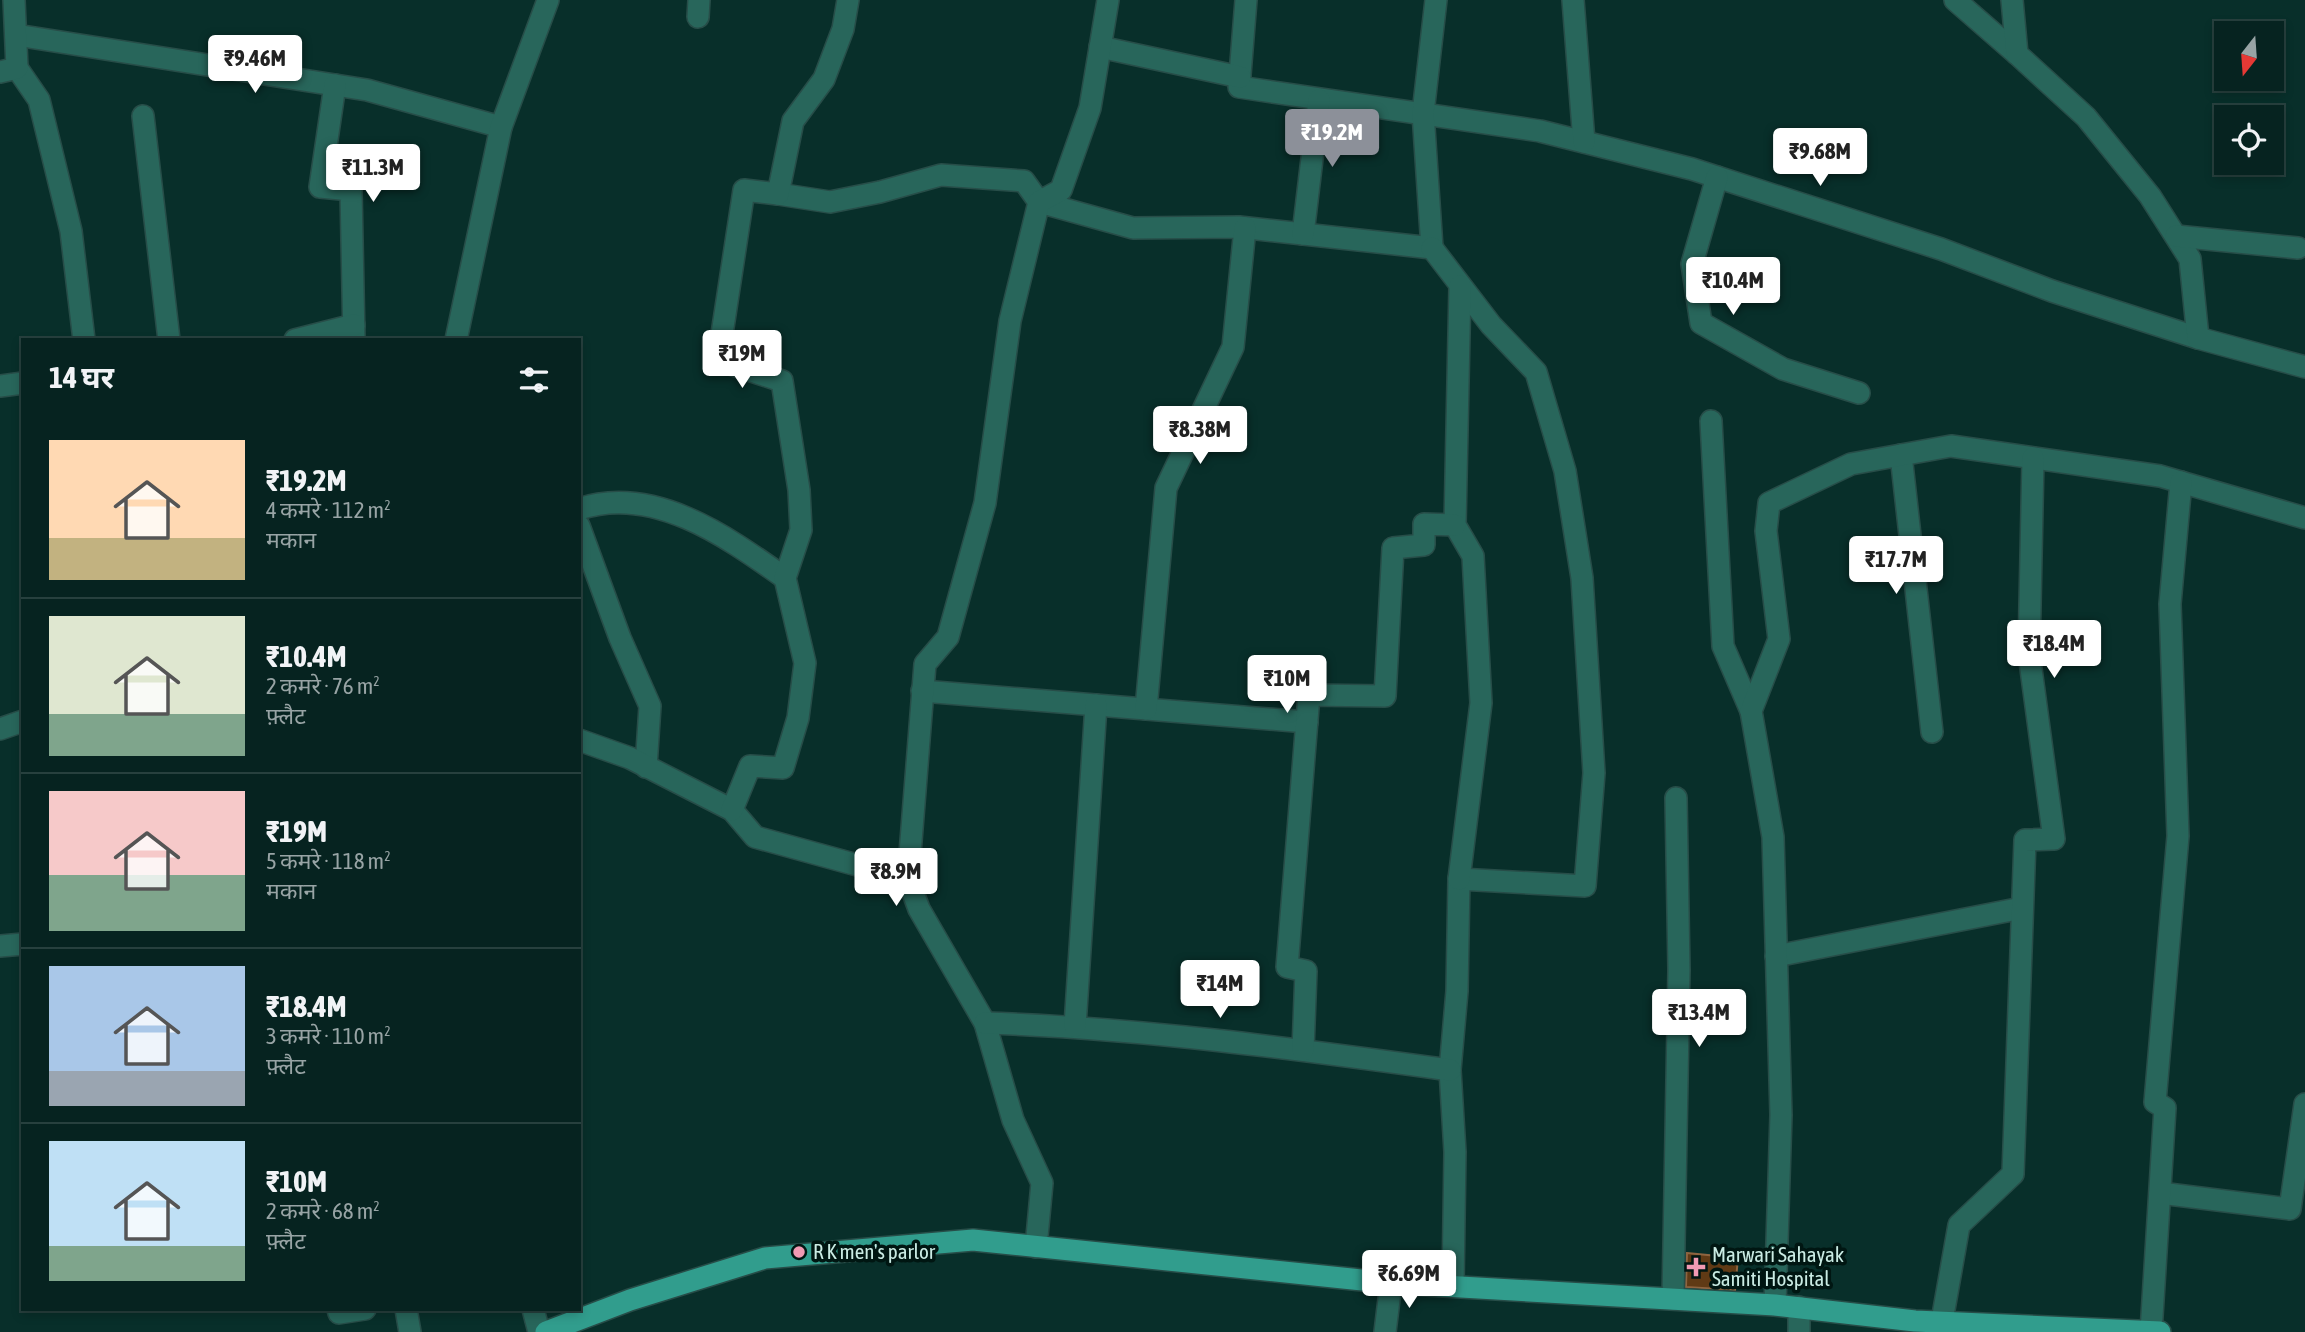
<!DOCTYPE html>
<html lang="hi">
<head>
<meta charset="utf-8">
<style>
  :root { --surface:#062320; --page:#0f2b29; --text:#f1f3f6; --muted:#98a4a5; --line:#27403e; --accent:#8c9099 }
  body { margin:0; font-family:"Asap Condensed","Noto Sans Devanagari",sans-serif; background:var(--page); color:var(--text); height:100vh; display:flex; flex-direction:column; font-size:26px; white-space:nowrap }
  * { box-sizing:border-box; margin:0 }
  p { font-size:23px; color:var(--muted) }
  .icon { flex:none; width:38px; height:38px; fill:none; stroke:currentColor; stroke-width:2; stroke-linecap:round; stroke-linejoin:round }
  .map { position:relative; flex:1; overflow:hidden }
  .drawer { position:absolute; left:21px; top:338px; width:560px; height:973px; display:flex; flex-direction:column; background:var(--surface); border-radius:0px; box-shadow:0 4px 10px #0003,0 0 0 2px var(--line) }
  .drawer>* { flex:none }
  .needle { width:46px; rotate:197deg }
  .fabs { position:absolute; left:2214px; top:21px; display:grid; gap:14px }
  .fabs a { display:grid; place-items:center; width:70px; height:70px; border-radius:0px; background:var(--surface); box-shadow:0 4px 10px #0003,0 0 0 2px var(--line); font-size:35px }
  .price { position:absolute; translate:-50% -60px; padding:0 16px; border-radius:7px; background:#fff; color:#222; font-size:23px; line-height:46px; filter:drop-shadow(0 2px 4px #0008) }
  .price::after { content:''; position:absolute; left:50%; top:42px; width:21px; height:16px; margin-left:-10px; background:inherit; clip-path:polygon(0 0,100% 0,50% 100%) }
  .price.selected { background:var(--accent); color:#fff }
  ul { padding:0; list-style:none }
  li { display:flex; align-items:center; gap:21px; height:175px; padding:0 28px }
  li+li { border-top:2px solid var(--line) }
  li span { display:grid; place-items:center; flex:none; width:196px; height:140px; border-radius:0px; color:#555 }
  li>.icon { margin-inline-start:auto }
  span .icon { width:84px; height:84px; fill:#fffc; stroke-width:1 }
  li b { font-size:30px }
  h2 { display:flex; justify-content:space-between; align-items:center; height:84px; padding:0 28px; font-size:30px }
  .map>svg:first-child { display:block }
</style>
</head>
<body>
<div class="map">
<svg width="2305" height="1332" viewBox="0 0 2305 1332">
  <rect width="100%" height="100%" fill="#082f2a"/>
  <path fill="#603a15" stroke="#8e6440" stroke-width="2" d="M1687,1253L1738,1258L1735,1290L1686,1287Z"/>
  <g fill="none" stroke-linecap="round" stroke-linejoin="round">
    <defs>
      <g id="minor">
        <path d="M1246,0L1239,87L1540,131L1692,169L1941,249L2052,291L2198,338"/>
        <path d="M1573,0L1584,142"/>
        <path d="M1955,0L2017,54"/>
        <path d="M2012,0L2017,54L2086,117L2150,196L2190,259L2198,338L2305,367"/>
        <path d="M698,17L699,0"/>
        <path d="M16,35L367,90L501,127"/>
        <path d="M1100,47L1240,77"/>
        <path d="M17,68L39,100L71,231L84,340"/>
        <path d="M0,72L17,68L14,0"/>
        <path d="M335,85L320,187L351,190L354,340"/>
        <path d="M143,116L169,340"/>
        <path d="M1717,177L1692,264L1701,323L1783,369L1859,393"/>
        <path d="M778,194L830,202L880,192L941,175L1024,181L1039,202L1133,228L1239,227L1432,248L1423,113L1436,0"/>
        <path d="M1303,234L1319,100"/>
        <path d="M2176,236L2298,248"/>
        <path d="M1432,248L1491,325L1536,372L1565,471L1582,578L1594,773L1585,886L1459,879L1457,991L1450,1070L1455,1152L1453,1285"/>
        <path d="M295,340L354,325"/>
        <path d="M456,340L501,127L548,0"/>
        <path d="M0,386L23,383"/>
        <path d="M1711,421L1723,646L1751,711"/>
        <path d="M1901,455L1932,732"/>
        <path d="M579,509C654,484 727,537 785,578"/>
        <path d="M579,526L620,638L650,706L646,767"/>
        <path d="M922,691L1307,722"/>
        <path d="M1146,709L1166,488L1233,347L1245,228"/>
        <path d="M0,729L23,721"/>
        <path d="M579,740L630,758L732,810L755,837L908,879L919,909L985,1023L1013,1120L1042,1183L1036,1247"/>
        <path d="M732,810L750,766L783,768L798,718L805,663L785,578L801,530L799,490L782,381L718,360L744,190L778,194L793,121L824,79L843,29L848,0"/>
        <path d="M908,879L925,664L948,637L985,503L1010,321L1039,202L1061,190L1090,108L1108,0"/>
        <path d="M1459,879L1481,703L1473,556L1455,525L1460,286"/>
        <path d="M0,946L23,944"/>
        <path d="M1776,956L2022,908"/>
        <path d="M985,1023C1141,1028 1296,1049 1450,1070"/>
        <path d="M1075,1026L1096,705"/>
        <path d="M1303,1050L1306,971L1287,967L1309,695L1385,696L1393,548L1424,545V524L1455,525"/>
        <path d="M2160,1193L2290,1209L2305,1104"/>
        <path d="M1673,1299L1679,970L1676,798"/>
        <path d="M1775,1305L1781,1115L1773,837L1751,711L1779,639L1766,531L1769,503L1851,464L1951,446L2160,476L2305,518"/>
        <path d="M338,1309L339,1313L365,1309"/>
        <path d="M406,1309L410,1332"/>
        <path d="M533,1309L539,1332"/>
        <path d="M1385,1332L1391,1283"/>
        <path d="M1799,1332V1307"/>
        <path d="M1940,1332L1959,1225L2013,1174L2025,840L2054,839L2029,654L2033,458"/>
        <path d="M2151,1332L2165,1108L2155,1102L2178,836L2170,604L2181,482"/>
      </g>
      <path id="major" d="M546,1332L630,1300L765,1258L973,1240L1391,1283L1775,1305L1915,1321L2160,1332"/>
    </defs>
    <use href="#minor" stroke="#274d48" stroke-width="24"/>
    <use href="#major" stroke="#274d48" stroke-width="24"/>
    <use href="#minor" stroke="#28665b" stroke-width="21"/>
    <use href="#major" stroke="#319d8d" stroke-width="21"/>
  </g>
  <g fill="#f19ab3" stroke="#001612" stroke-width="2.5">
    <circle cx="799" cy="1252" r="7"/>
    <path d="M1692.5 1256.5h7v7h7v7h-7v7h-7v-7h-7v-7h7z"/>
  </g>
  <g text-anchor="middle" stroke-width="7" stroke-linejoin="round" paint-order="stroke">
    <g font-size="21" fill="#caece4" stroke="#001612" text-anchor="start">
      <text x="813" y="1259">R K men's parlor</text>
      <text x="1712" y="1262">Marwari Sahayak<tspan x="1712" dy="24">Samiti Hospital</tspan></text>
    </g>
  </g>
</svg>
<div class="fabs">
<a><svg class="needle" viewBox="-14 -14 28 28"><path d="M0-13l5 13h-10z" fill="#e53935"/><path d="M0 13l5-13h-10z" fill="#98a4a5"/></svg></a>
<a><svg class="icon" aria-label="locate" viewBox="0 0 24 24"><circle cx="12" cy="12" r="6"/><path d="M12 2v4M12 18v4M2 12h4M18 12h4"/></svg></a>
</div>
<b class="price" style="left:255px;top:95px">₹9.46M</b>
<b class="price selected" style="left:1332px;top:169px">₹19.2M</b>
<b class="price" style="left:1820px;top:188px">₹9.68M</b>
<b class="price" style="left:373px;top:204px">₹11.3M</b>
<b class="price" style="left:1733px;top:317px">₹10.4M</b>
<b class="price" style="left:742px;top:390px">₹19M</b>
<b class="price" style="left:1200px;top:466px">₹8.38M</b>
<b class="price" style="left:1896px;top:596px">₹17.7M</b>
<b class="price" style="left:2054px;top:680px">₹18.4M</b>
<b class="price" style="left:1287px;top:715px">₹10M</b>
<b class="price" style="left:896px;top:908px">₹8.9M</b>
<b class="price" style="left:1220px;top:1020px">₹14M</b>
<b class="price" style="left:1699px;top:1049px">₹13.4M</b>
<b class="price" style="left:1409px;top:1310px">₹6.69M</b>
<section class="drawer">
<h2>14 घर<svg class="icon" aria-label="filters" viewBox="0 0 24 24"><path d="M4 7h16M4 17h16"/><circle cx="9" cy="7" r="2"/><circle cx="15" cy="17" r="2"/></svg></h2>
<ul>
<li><span style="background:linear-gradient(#ffd9b3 70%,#c2b280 0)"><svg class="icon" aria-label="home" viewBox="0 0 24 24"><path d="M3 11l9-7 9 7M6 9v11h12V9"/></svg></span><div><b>₹19.2M</b><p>4 कमरे · 112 m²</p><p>मकान</p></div></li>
<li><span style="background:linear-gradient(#dfe7d0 70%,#7fa58c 0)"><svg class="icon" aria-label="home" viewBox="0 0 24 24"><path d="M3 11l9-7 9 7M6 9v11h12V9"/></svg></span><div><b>₹10.4M</b><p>2 कमरे · 76 m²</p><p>फ़्लैट</p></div></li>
<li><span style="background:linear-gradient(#f6c9c9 60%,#7fa58c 0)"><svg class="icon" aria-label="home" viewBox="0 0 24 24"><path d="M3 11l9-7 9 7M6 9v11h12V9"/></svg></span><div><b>₹19M</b><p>5 कमरे · 118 m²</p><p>मकान</p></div></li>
<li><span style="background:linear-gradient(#a9c7e8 75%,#9aa5b1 0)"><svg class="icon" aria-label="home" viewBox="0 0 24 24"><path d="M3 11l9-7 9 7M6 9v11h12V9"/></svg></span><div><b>₹18.4M</b><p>3 कमरे · 110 m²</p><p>फ़्लैट</p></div></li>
<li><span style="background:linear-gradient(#bfe0f5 75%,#7fa58c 0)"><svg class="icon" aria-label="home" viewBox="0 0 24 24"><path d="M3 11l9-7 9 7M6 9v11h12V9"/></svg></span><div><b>₹10M</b><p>2 कमरे · 68 m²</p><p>फ़्लैट</p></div></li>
</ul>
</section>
</div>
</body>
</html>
